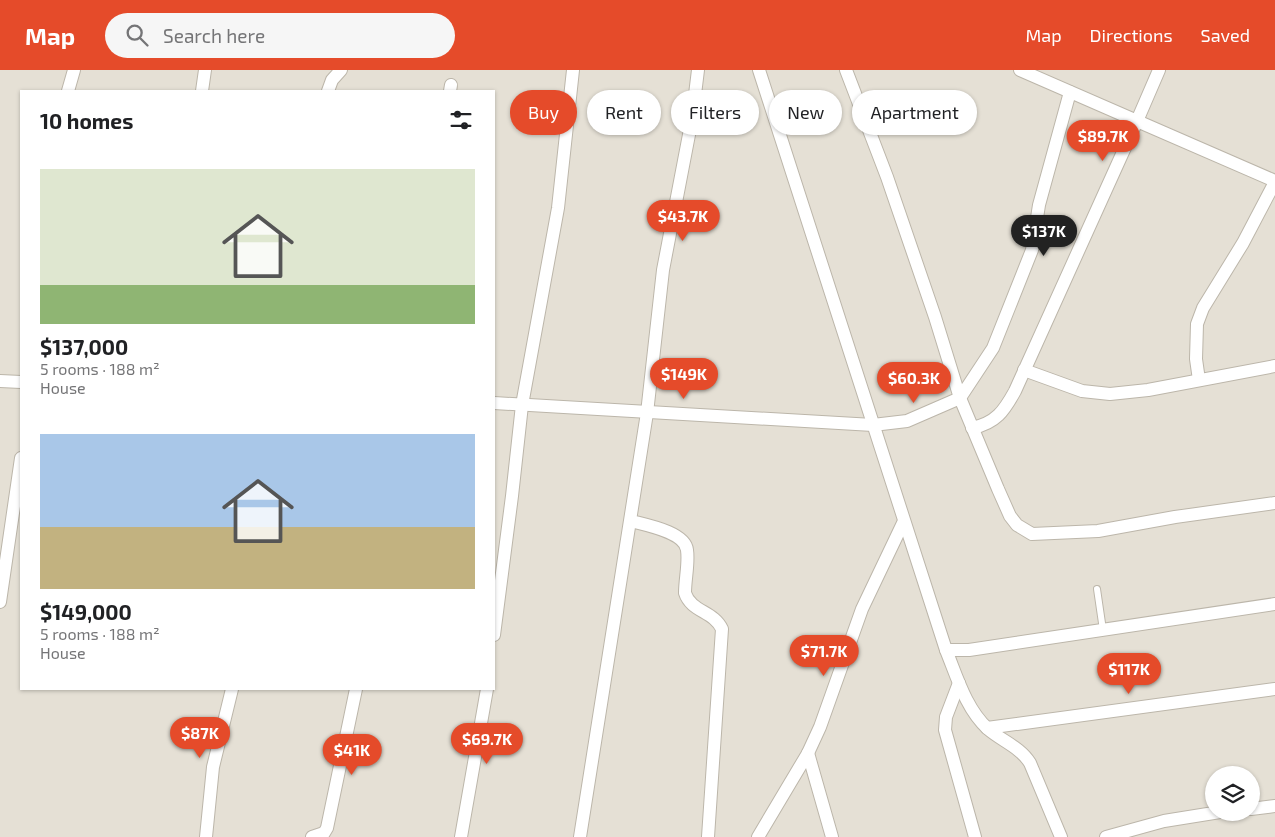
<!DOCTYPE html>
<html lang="en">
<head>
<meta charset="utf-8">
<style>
  :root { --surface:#fff; --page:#f6f6f6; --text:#202124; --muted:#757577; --accent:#e54b2a }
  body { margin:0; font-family:"Exo 2",sans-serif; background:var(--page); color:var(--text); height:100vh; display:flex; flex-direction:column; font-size:19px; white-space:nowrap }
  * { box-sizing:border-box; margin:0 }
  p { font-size:16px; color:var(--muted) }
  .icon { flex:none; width:28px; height:28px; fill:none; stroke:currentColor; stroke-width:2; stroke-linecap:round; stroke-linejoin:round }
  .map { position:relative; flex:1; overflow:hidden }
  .panel { position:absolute; left:20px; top:20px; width:475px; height:600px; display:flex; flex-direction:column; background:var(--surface); border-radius:0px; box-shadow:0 1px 4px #0004 }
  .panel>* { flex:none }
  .hud { position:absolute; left:510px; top:20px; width:475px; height:45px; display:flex; gap:10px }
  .buttons { position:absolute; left:1205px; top:696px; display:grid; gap:10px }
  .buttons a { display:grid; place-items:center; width:55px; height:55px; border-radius:50%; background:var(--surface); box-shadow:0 1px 4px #0004; font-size:25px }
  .price { position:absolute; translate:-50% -42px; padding:0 11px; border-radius:18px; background:var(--accent); color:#fff; font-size:16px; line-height:32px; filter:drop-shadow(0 1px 2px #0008) }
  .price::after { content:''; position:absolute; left:50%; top:30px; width:15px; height:11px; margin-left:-8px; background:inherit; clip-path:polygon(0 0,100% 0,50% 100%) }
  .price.selected { background:#222; color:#fff }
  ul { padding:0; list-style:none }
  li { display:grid; align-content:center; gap:10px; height:265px; padding:0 20px }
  li span { display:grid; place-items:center; height:155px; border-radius:0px; color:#555 }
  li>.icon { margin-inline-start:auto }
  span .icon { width:90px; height:90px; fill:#fffc; stroke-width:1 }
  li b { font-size:21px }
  h2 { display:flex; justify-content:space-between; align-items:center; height:60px; padding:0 20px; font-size:21px }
  .pill { padding:0 18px; border-radius:22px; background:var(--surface); box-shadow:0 1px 4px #0004; font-size:18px; line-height:45px }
  .pill.selected { background:var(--accent); color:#fff }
  header { display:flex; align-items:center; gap:30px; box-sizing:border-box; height:70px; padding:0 25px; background:var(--accent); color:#fff }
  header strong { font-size:24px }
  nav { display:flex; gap:28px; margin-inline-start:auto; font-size:18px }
  .search { width:350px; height:45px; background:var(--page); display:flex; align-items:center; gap:12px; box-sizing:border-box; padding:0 18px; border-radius:28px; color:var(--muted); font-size:19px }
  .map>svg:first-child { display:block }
</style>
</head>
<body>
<header>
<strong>Map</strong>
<div class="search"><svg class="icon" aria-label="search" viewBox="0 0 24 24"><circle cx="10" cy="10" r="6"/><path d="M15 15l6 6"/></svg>Search here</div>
<nav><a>Map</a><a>Directions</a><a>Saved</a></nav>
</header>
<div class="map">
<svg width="1275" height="767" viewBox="0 0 1275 767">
  <rect width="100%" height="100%" fill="#f1eee6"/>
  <path fill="#e5e0d5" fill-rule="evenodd" d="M0,0H1275V767H0ZM21,21H494V619H21ZM1214,705H1251V742H1214Z"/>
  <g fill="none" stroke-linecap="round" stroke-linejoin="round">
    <defs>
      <path id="lane" d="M1097,519L1103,560"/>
      <g id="street">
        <path d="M759,0L946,580C957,607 966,639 988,659C1002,671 1020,677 1030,693L1061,767"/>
        <path d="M846,0L887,107L935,247L960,328L998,419L1010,446L1017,455L1032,464L1098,461L1175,447L1275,433"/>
        <path d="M1020,0L1137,51L1159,0"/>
        <path d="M68,21L74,0"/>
        <path d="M202,21L205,0"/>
        <path d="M328,21L332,10L341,0"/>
        <path d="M450,21L451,15"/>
        <path d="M1024,300L1082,321L1110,324L1148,320L1275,296"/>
        <path d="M1199,310L1196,289L1197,254L1203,238L1243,173L1275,112"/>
        <path d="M0,311L21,312"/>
        <path d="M494,333L873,355L907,351L960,328L993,278L1032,180L1039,135L1070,22"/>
        <path d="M972,358C996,353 1004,341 1015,321L1137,51L1275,111"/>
        <path d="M631,451C646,455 685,462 687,480C689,493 685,509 685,523C691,542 714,541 722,559L708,767"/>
        <path d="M0,532L21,388"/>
        <path d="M494,565L512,426L522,335L558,138L573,0"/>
        <path d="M946,580H969L1275,534"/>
        <path d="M959,613L946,647L945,660L975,767"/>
        <path d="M987,658L1275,619"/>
        <path d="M808,683L832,767"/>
        <path d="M1251,739L1275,736"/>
        <path d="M206,767L213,697L232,619"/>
        <path d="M312,767L324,763L327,758L356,619"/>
        <path d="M461,767L487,619"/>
        <path d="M580,767L647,343L663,200L692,49L698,0"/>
        <path d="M758,767L808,683L820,657L862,539L903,453"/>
        <path d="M1106,767L1164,751L1220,742"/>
      </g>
    </defs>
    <use href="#lane" stroke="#bcb6aa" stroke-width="8"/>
    <use href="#street" stroke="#bcb6aa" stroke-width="14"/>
    <use href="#lane" stroke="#fff" stroke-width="6"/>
    <use href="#street" stroke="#fff" stroke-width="12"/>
  </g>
</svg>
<div class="buttons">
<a><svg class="icon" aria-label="layers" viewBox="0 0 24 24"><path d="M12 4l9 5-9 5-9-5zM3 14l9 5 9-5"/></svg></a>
</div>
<b class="price" style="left:1103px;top:92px">$89.7K</b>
<b class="price" style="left:683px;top:172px">$43.7K</b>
<b class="price selected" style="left:1044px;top:187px">$137K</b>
<b class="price" style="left:684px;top:330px">$149K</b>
<b class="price" style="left:914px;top:334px">$60.3K</b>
<b class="price" style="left:824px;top:607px">$71.7K</b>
<b class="price" style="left:1129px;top:625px">$117K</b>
<b class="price" style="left:200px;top:689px">$87K</b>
<b class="price" style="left:487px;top:695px">$69.7K</b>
<b class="price" style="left:352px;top:706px">$41K</b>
<div class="hud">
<a class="pill selected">Buy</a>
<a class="pill">Rent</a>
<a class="pill">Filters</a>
<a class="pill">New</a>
<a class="pill">Apartment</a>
</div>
<section class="panel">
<h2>10 homes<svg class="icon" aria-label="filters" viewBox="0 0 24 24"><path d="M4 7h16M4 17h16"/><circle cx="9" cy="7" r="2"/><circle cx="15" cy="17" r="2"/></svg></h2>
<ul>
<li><span style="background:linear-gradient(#dfe7d0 75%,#8fb573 0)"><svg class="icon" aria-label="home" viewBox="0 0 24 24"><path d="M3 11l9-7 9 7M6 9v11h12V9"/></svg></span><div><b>$137,000</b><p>5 rooms · 188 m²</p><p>House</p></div></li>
<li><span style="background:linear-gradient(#a9c7e8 60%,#c2b280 0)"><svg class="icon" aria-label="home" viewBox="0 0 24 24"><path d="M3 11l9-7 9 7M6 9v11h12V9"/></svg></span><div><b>$149,000</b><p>5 rooms · 188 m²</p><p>House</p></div></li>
</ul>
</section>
</div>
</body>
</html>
